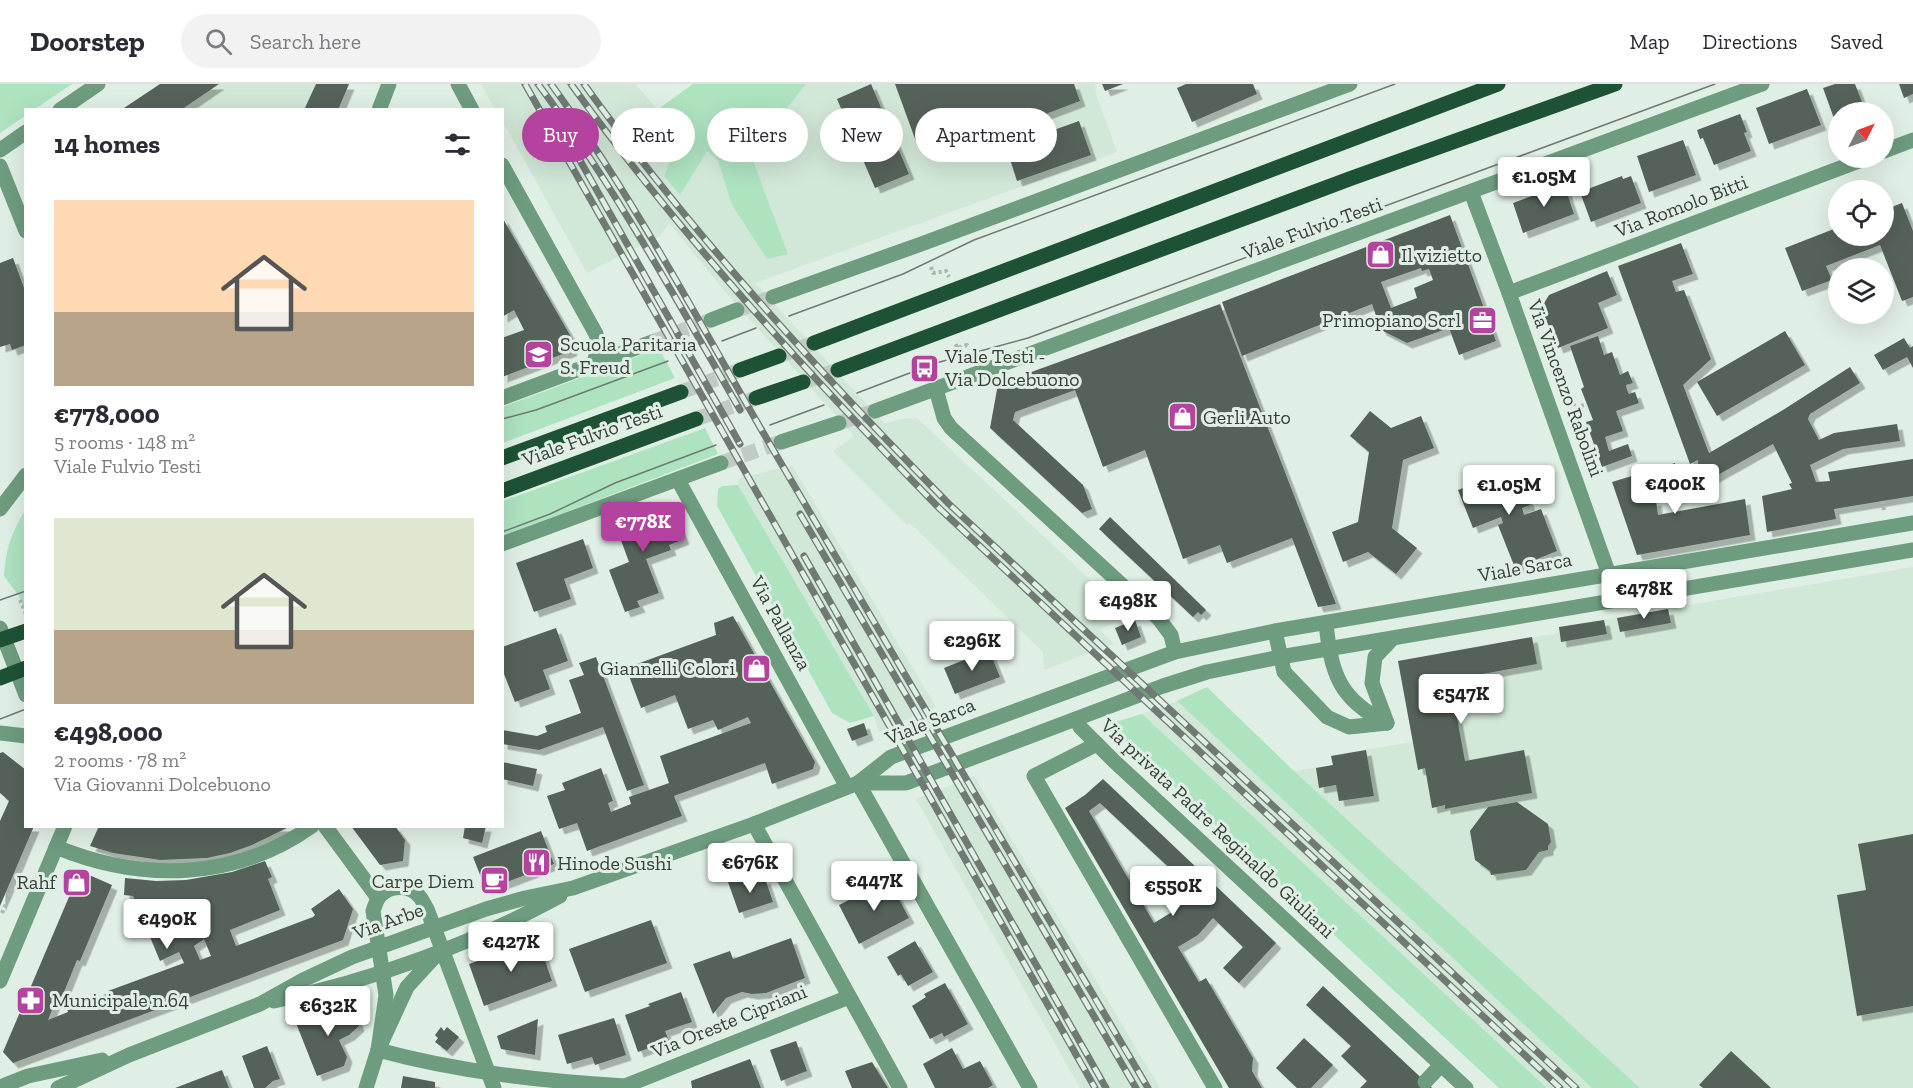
<!DOCTYPE html>
<html lang="en">
<head>
<meta charset="utf-8">
<style>
  :root { --surface:#fff; --page:#f2f2f3; --text:#2b2b33; --muted:#7c7c81; --line:#e1e1e2; --accent:#b4439f }
  body { margin:0; font-family:"Zilla Slab",serif; background:var(--page); color:var(--text); height:100vh; display:flex; flex-direction:column; font-size:22px; white-space:nowrap }
  * { box-sizing:border-box; margin:0 }
  p { font-size:20px; color:var(--muted) }
  .icon { flex:none; width:33px; height:33px; fill:none; stroke:currentColor; stroke-width:2; stroke-linecap:round; stroke-linejoin:round }
  .map { position:relative; flex:1; overflow:hidden }
  .sheet { position:absolute; left:24px; top:24px; width:480px; height:720px; display:flex; flex-direction:column; background:var(--surface); border-radius:0px; box-shadow:0 6px 24px #0002 }
  .sheet>* { flex:none }
  .top-card { position:absolute; left:522px; top:24px; width:570px; height:54px; display:flex; gap:12px }
  .needle { width:39px; rotate:48deg }
  .controls { position:absolute; left:1828px; top:18px; display:grid; gap:12px }
  .controls a { display:grid; place-items:center; width:66px; height:66px; border-radius:50%; background:var(--surface); box-shadow:0 6px 24px #0002; font-size:30px }
  .price { position:absolute; translate:-50% -51px; padding:0 14px; border-radius:6px; background:#fff; color:#222; font-size:20px; line-height:39px; filter:drop-shadow(0 2px 3px #0008) }
  .price::after { content:''; position:absolute; left:50%; top:36px; width:18px; height:14px; margin-left:-9px; background:inherit; clip-path:polygon(0 0,100% 0,50% 100%) }
  .price.on { background:var(--accent); color:#fff }
  ul { padding:0; list-style:none }
  li { display:grid; align-content:center; gap:12px; height:318px; padding:0 30px }
  li span { display:grid; place-items:center; height:186px; border-radius:0px; color:#555 }
  li>.icon { margin-inline-start:auto }
  span .icon { width:108px; height:108px; fill:#fffc; stroke-width:1 }
  li b { font-size:26px }
  h2 { display:flex; justify-content:space-between; align-items:center; height:72px; padding:0 30px; font-size:26px }
  .tag { padding:0 21px; border-radius:27px; background:var(--surface); box-shadow:0 6px 24px #0002; font-size:21px; line-height:54px }
  .tag.on { background:var(--accent); color:#fff }
  header { display:flex; align-items:center; gap:36px; box-sizing:border-box; height:84px; padding:0 30px; background:var(--surface); border-bottom:2px solid var(--line) }
  header strong { font-size:28px }
  nav { display:flex; gap:33px; margin-inline-start:auto; font-size:21px }
  .search { width:420px; height:54px; background:var(--page); display:flex; align-items:center; gap:15px; box-sizing:border-box; padding:0 21px; border-radius:33px; color:var(--muted); font-size:22px }
  .map>svg:first-child { display:block }
</style>
</head>
<body>
<header>
<strong>Doorstep</strong>
<div class="search"><svg class="icon" aria-label="search" viewBox="0 0 24 24"><circle cx="10" cy="10" r="6"/><path d="M15 15l6 6"/></svg>Search here</div>
<nav><a>Map</a><a>Directions</a><a>Saved</a></nav>
</header>
<div class="map">
<svg width="1913" height="1004" viewBox="0 0 1913 1004">
  <defs>
    <filter id="shadow"><feDropShadow dx="5.5" dy="5.5" stdDeviation="0" flood-color="#0004"/></filter>
  </defs>
  <rect width="100%" height="100%" fill="#e0efe5"/>
  <g fill="#d1e7d7">
    <path d="M160,0H349L338,25L121,26Z"/>
    <path d="M481,0H636L657,26L650,31L671,75L665,92L680,111L706,66L718,77L732,121L788,170L754,79L774,41L806,0H1095L1096,10L1117,68L755,199L885,340L900,335L917,334L1128,531L1100,546L1114,560L1044,586L1043,568L910,439L907,441L833,367L854,352L726,209L669,139L660,152L587,189L503,38L502,26L495,25Z"/>
    <path d="M792,381L936,623L879,648L874,632L738,401V395Z"/>
    <path d="M1913,483V1004H1640L1294,687L1332,681L1331,672L1339,670L1413,658L1398,577L1559,549V543Z"/>
    <path d="M1177,617L1592,1004H1547L1142,630Z"/>
    <path d="M974,692L1160,1004H1080L916,715Z"/>
  </g>
  <g fill="#aee3c0">
    <path d="M0,0H72L35,25L26,26L25,32L0,49Z"/>
    <path d="M693,0H806L774,41L754,79L788,170L767,175L732,121L718,77L707,67L680,111L664,92L671,75L650,31Z"/>
    <path d="M659,264L675,294L503,359V323Z"/>
    <path d="M705,344L718,370L503,452V417Z"/>
    <path d="M738,401L874,632L850,639L832,629L717,422L718,405L722,402Z"/>
    <path d="M25,426V529L19,512L4,492C6,465 11,450 25,426Z"/>
    <path d="M1207,603L1294,687L1640,1004H1592L1177,617Z"/>
    <path d="M1142,630L1547,1004H1499L1113,646L1115,638Z"/>
  </g>
  <g fill="#55625a" fill-rule="evenodd" filter="url(#shadow)">
    <path d="M160,0H219L181,26H121Z"/>
    <path d="M316,0H349L338,26H304Z"/>
    <path d="M871,0L909,90L875,104L837,15Z"/>
    <path d="M895,0H1074L1080,17L972,58L966,46L918,63Z"/>
    <path d="M1102,0H1123L1105,7Z"/>
    <path d="M1186,0H1253L1257,10L1192,38L1177,4Z"/>
    <path d="M1835,0H1855L1866,28H1839V39L1836,40L1823,4Z"/>
    <path d="M1899,0H1913V10L1904,14Z"/>
    <path d="M1807,5L1821,41L1769,60L1756,24Z"/>
    <path d="M1740,30L1747,48L1744,49L1751,67L1714,81L1703,54L1700,55L1697,46Z"/>
    <path d="M1079,37L1091,71L1017,97L1006,63Z"/>
    <path d="M1683,56L1696,91L1649,108L1637,72Z"/>
    <path d="M1622,92L1623,95L1631,92L1641,119L1591,138L1580,108Z"/>
    <path d="M1564,100L1574,130L1523,149L1513,119Z"/>
    <path d="M1902,119L1913,147V213L1902,217L1880,161L1826,182L1832,196L1802,207L1785,164L1839,143V152H1884V126Z"/>
    <path d="M1450,131L1496,257L1459,271L1449,244L1407,259L1381,246L1372,220L1242,272L1222,218ZM1421,184L1422,187L1429,185L1433,196L1414,204L1417,214L1391,224L1381,198Z"/>
    <path d="M502,133L574,258L571,267L502,293V254L524,246L514,226L502,233Z"/>
    <path d="M1681,159L1693,190L1672,197L1676,208L1684,206L1711,275L1683,301L1709,369L1783,326L1850,283L1860,299L1810,330L1808,335L1819,356L1834,349L1897,340L1900,357L1843,365L1810,381L1816,398L1830,397L1828,388L1913,375V412L1834,425L1836,435L1767,448L1762,412L1792,405L1789,400L1792,399L1773,360L1700,401L1698,376L1690,380L1618,182Z"/>
    <path d="M13,174L26,209V261L12,266L10,260L0,263V179Z"/>
    <path d="M1607,187L1617,211L1598,219L1608,244L1558,264L1541,224L1549,211Z"/>
    <path d="M1220,220L1336,520L1318,523L1292,454L1227,479L1220,461L1183,475L1145,366L1103,383L1075,306L1015,328L1013,336L1083,401L1092,425L1082,429L990,344L998,300Z"/>
    <path d="M1785,247L1805,281L1717,332L1697,298Z"/>
    <path d="M1598,252L1604,271L1612,268L1620,291L1628,287L1633,299L1626,301L1627,306L1629,310L1635,308L1639,319L1616,327L1623,347L1605,353L1609,367L1628,360L1632,372L1602,383L1586,338L1593,336L1581,305L1584,303L1570,262Z"/>
    <path d="M1904,254L1910,264L1913,262V284L1907,273L1883,286L1874,271Z"/>
    <path d="M1370,327L1391,344L1421,332L1434,364L1403,376L1392,444L1417,464L1396,490L1368,468L1343,478L1332,448L1358,438L1369,368L1350,352Z"/>
    <path d="M1675,379L1679,404L1645,407L1648,417L1656,416L1658,431L1745,415L1750,451L1637,471L1612,398Z"/>
    <path d="M1515,384L1530,421L1522,424L1524,431L1541,425L1557,467L1515,484L1498,441L1503,439L1501,433L1473,444L1458,406Z"/>
    <path d="M670,419L684,455L669,461L671,466L646,475L659,509L637,517L640,523L625,528L609,486L629,478L615,440Z"/>
    <path d="M1110,433L1206,526L1201,531L1198,528L1193,533L1099,445Z"/>
    <path d="M583,455L593,484L564,495L571,515L534,528L516,479Z"/>
    <path d="M1668,525L1671,539L1620,548L1617,534Z"/>
    <path d="M733,532L815,678L813,685L772,700L765,679L674,712L682,732L587,767L577,739L559,745L547,712L565,706L562,699L601,684L613,717L608,719L611,728L631,720L629,713L669,699L660,672L751,639L748,633L718,646L713,636L688,645L675,611L641,624L626,584L716,551L714,539Z"/>
    <path d="M1135,536L1141,553L1122,561L1115,544Z"/>
    <path d="M1604,536L1607,550L1561,558L1559,543Z"/>
    <path d="M556,544L568,577L543,586L550,605L515,618L502,585V563Z"/>
    <path d="M1532,553L1537,580L1450,596L1465,677L1524,666L1532,709L1445,725V721L1432,724L1425,684L1418,686L1398,577Z"/>
    <path d="M989,566L1000,593L955,610L944,584Z"/>
    <path d="M596,573L644,701L627,707L603,643L539,666L502,660V646L537,652L547,648L545,642L581,629L569,596L584,591L579,579Z"/>
    <path d="M864,639L868,651L852,657L847,645Z"/>
    <path d="M1366,666L1374,712L1339,717L1336,701L1319,704L1316,684L1333,681L1331,672Z"/>
    <path d="M3,668L26,686V742H34L0,822V737L9,717L0,709V669Z"/>
    <path d="M502,678L537,685L533,702L502,695Z"/>
    <path d="M1103,695L1276,859L1239,899L1223,884L1243,863L1213,834L1198,851L1178,863L1199,898L1206,894L1253,974L1252,987L1262,1004H1229L1065,724L1085,711ZM1100,719L1194,807L1177,825L1154,839L1089,727Z"/>
    <path d="M1517,718L1548,740L1551,758L1548,762V766L1539,768L1526,786L1491,791L1490,787L1475,776L1470,747L1488,723Z"/>
    <path d="M99,742H291L252,761L230,769L207,774L160,776L113,769L90,762Z"/>
    <path d="M351,742H395L405,756L403,777L380,781Z"/>
    <path d="M465,742H486L482,759L463,754Z"/>
    <path d="M541,747L554,780L486,806L473,773Z"/>
    <path d="M1913,750V922L1857,932L1837,811L1866,806L1858,760Z"/>
    <path d="M265,777L272,793L268,795L280,826L230,846L236,862L313,833L315,831L311,825L339,805L353,825L343,856L13,979L3,968L80,787L112,801L80,877L77,876L60,918L56,916L48,936L68,928L67,925L109,909L108,907L184,879L179,868L160,877L133,812L124,811L125,794L156,797L186,796L232,788ZM204,855L211,872L200,876L194,862Z"/>
    <path d="M742,794L744,801L765,794L773,818L739,829L728,798Z"/>
    <path d="M889,796L909,834L859,860L839,821Z"/>
    <path d="M651,836L667,879L585,908L569,865Z"/>
    <path d="M791,854L805,894L766,909L752,910L742,908L726,914L713,930L693,880L730,867L733,875Z"/>
    <path d="M538,856L552,897L484,922L469,880Z"/>
    <path d="M915,857L933,888L908,902L901,890L898,892L887,873Z"/>
    <path d="M945,899L968,940L944,953L942,949L930,955L912,922L926,913L924,910Z"/>
    <path d="M1323,902L1432,1004H1360L1367,997L1341,972L1351,962L1306,921Z"/>
    <path d="M681,908L692,938L665,947L669,957L638,968L625,931L650,922L648,920Z"/>
    <path d="M350,918L359,942L349,951L339,956L347,973L344,982L317,992L296,939Z"/>
    <path d="M614,934L626,971L595,981L592,973L567,980L558,951Z"/>
    <path d="M538,935L535,971L501,965L497,952Z"/>
    <path d="M441,943L444,947L447,943L459,953L447,967L435,958L438,954L435,951Z"/>
    <path d="M1304,954L1333,981L1311,1004H1297L1276,984Z"/>
    <path d="M796,957L807,987L781,997L770,966Z"/>
    <path d="M267,962L280,995L273,997L265,1004H254L242,972Z"/>
    <path d="M952,964L963,985L980,977L993,1001L988,1004H935L923,980Z"/>
    <path d="M1731,967L1771,1004H1703L1699,1001Z"/>
    <path d="M750,975L761,1004H692L691,997Z"/>
    <path d="M872,978L888,1004H852L845,987Z"/>
    <path d="M222,986L229,1004H175Z"/>
    <path d="M403,992L435,998V1004H401Z"/>
  </g>
  <g fill="none" stroke-linecap="round" stroke-linejoin="round">
    <g stroke="#bfccc3" stroke-width="15" stroke-dasharray="15 8" stroke-linecap="butt">
      <path d="M737,226L773,213"/>
      <path d="M652,258L711,236"/>
      <path d="M839,339L875,327"/>
      <path d="M721,379L781,358"/>
    </g>
    <g stroke="#bfccc3" stroke-width="15" stroke-dasharray="15 8" stroke-linecap="butt">
      <path d="M779,272L814,259"/>
      <path d="M803,298L838,286"/>
      <path d="M681,308L740,286"/>
      <path d="M696,335L756,314"/>
    </g>
    <g stroke="#aab6ae" stroke-width="4" stroke-dasharray="3 3" stroke-linecap="butt">
      <path d="M931,183L933,189L946,187L949,193"/>
      <path d="M956,260L957,264L967,261L968,264"/>
      <path d="M1563,291L1581,340"/>
      <path d="M1581,322L1587,320"/>
      <path d="M1883,417L1884,428"/>
      <path d="M20,516L26,530"/>
      <path d="M2,829L26,774"/>
      <path d="M392,837L411,830"/>
    </g>
    <g stroke="#6e9c7e" stroke-width="15">
      <path d="M458,0L472,26"/>
      <path d="M60,26L98,0"/>
      <path d="M379,26L389,0"/>
      <path d="M0,66L26,48"/>
      <path d="M1884,67L1913,56"/>
      <path d="M502,81L596,250L599,261L594,279"/>
      <path d="M0,82L26,147"/>
      <path d="M1471,108L1509,209L1618,516"/>
      <path d="M1509,209L1867,74"/>
      <path d="M773,213L924,159L1350,0"/>
      <path d="M711,236L737,226"/>
      <path d="M936,305L944,334L951,344L1159,535L1171,551L1175,568"/>
      <path d="M502,314L652,258"/>
      <path d="M875,327L1762,0"/>
      <path d="M781,358L839,339"/>
      <path d="M678,396L847,703"/>
      <path d="M0,425L26,391"/>
      <path d="M502,460L721,379"/>
      <path d="M1326,539C1331,589 1339,616 1387,639"/>
      <path d="M0,544L26,611"/>
      <path d="M1275,547L1284,588L1327,633L1349,643L1387,639"/>
      <path d="M1076,635L1080,643L1114,677L1466,1004"/>
      <path d="M1387,639L1372,599L1375,573L1392,555"/>
      <path d="M0,649L26,652"/>
      <path d="M1097,660L1034,692L1215,1004"/>
      <path d="M858,699H906L1163,602L1207,588L1280,573L1913,466"/>
      <path d="M858,699L1030,1004"/>
      <path d="M754,740L900,1004"/>
      <path d="M325,742L378,814"/>
      <path d="M56,763C141,798 235,797 312,742"/>
      <path d="M0,897L65,742"/>
      <path d="M274,917C372,897 472,860 560,812"/>
      <path d="M378,966L386,911L373,827C375,822 376,817 379,813C389,801 409,800 419,812C422,815 424,820 427,825L494,1004"/>
      <path d="M378,966C459,988 541,997 625,1002L631,1004"/>
      <path d="M1425,998L1441,981"/>
      <path d="M625,1002L849,913"/>
      <path d="M0,1003L28,992L102,976"/>
      <path d="M58,1004L129,971L260,920L303,896L352,873L486,825L525,814L573,804L754,740L858,699L891,673L1175,568L1275,547L1913,439"/>
      <path d="M366,1004L378,966L407,903L439,868"/>
    </g>
    <g stroke="#1d5334" stroke-width="15">
      <path d="M814,259L1498,0"/>
      <path d="M740,286L779,272"/>
      <path d="M838,286L1352,94L1615,0"/>
      <path d="M756,314L803,298"/>
      <path d="M502,374L681,308"/>
      <path d="M502,407L696,335"/>
      <path d="M0,556L26,547"/>
      <path d="M0,594L26,584"/>
    </g>
    <g stroke="#707973" stroke-width="1.5">
      <path d="M789,232L903,190L974,156L1395,0"/>
      <path d="M722,257L756,244"/>
      <path d="M857,309L936,279L1028,254L1715,0"/>
      <path d="M502,335L536,326L668,277"/>
      <path d="M770,341L824,321"/>
      <path d="M502,448L550,430L615,399L716,361"/>
      <path d="M0,516L26,507"/>
      <path d="M0,635L26,625"/>
    </g>
    <defs>
      <g id="rail">
        <path d="M525,0L1095,1004"/>
        <path d="M538,0C615,103 676,215 740,326"/>
        <path d="M551,0C640,122 708,256 785,386C906,592 1026,798 1148,1004"/>
        <path d="M571,0C679,150 810,292 939,424L1560,1004"/>
        <path d="M584,0C690,148 821,290 949,420L1576,1004"/>
        <path d="M560,41L740,360"/>
        <path d="M800,430L1136,1004"/>
        <path d="M804,472L1106,1004"/>
      </g>
    </defs>
    <use href="#rail" stroke="#707973" stroke-width="7"/>
    <use href="#rail" stroke="#e0efe5" stroke-width="4.5" stroke-dasharray="14" stroke-linecap="butt"/>
  </g>
  <defs>
    <symbol id="shop-square" viewBox="-11 -11 22 22"><rect x="-9" y="-9" width="18" height="18" rx="4" fill="#b4439f" stroke="#e0efe5"/><path d="M-5-2.5h2.3a2.7 3.5 0 0 1 5.4 0H5L5.5 6h-11ZM-1.5-2.5h3a1.5 2.3 0 0 0-3 0Z" fill="#fff"/></symbol>
    <symbol id="office-square" viewBox="-11 -11 22 22"><rect x="-9" y="-9" width="18" height="18" rx="4" fill="#b4439f" stroke="#e0efe5"/><path d="M-6-3h4V-5.5h4V-3h4V5H-6ZM-1-4.5V-3h2v-1.5ZM-6 0V1H6V0Z" fill="#fff"/></symbol>
    <symbol id="school-square" viewBox="-11 -11 22 22"><rect x="-9" y="-9" width="18" height="18" rx="4" fill="#b4439f" stroke="#e0efe5"/><path d="M0-5L7-2L0 1L-7-2ZM-4 1L0 2.5L4 1V4Q0 6-4 4Z" fill="#fff"/></symbol>
    <symbol id="bus-square" viewBox="-11 -11 22 22"><rect x="-9" y="-9" width="18" height="18" rx="4" fill="#b4439f" stroke="#e0efe5"/><path d="M-5-6H5V4H4V6H2V4H-2V6H-4V4H-5ZM-3.5-4V0h7V-4ZM-3.5 1.2v1.5H-2V1.2ZM2 1.2v1.5H3.5V1.2Z" fill="#fff"/></symbol>
    <symbol id="restaurant-square" viewBox="-11 -11 22 22"><rect x="-9" y="-9" width="18" height="18" rx="4" fill="#b4439f" stroke="#e0efe5"/><path d="M-5-6h1v4h1v-4h1v4h1v-4h1v5L-1.5 .5V6h-2V.5L-5-1ZM5-6V6H3V1.5H1.5Q1.5-4 5-6Z" fill="#fff"/></symbol>
    <symbol id="cafe-square" viewBox="-11 -11 22 22"><rect x="-9" y="-9" width="18" height="18" rx="4" fill="#b4439f" stroke="#e0efe5"/><path d="M-5.5-4.5H6V0H3Q3 3.5 0 3.5H-2.5Q-5.5 3.5-5.5 0ZM3-3.2v2h1.7v-2ZM-6 4.5H4V6H-6Z" fill="#fff"/></symbol>
    <symbol id="pharmacy-square" viewBox="-11 -11 22 22"><rect x="-9" y="-9" width="18" height="18" rx="4" fill="#b4439f" stroke="#e0efe5"/><path d="M-2-6h4v4h4v4h-4v4h-4v-4h-4v-4h4Z" fill="#fff"/></symbol>
  </defs>
  <g fill-rule="evenodd">
    <use href="#shop-square" x="1364" y="154" width="33" height="33"/>
    <use href="#office-square" x="1466" y="220" width="33" height="33"/>
    <use href="#school-square" x="522" y="254" width="33" height="33"/>
    <use href="#bus-square" x="908" y="268" width="33" height="33"/>
    <use href="#shop-square" x="1166" y="316" width="33" height="33"/>
    <use href="#shop-square" x="740" y="568" width="33" height="33"/>
    <use href="#restaurant-square" x="520" y="762" width="33" height="33"/>
    <use href="#cafe-square" x="478" y="780" width="33" height="33"/>
    <use href="#shop-square" x="60" y="782" width="33" height="33"/>
    <use href="#pharmacy-square" x="14" y="900" width="33" height="33"/>
  </g>
  <g text-anchor="middle" stroke-width="6" stroke-linejoin="round" paint-order="stroke">
    <g font-size="20" fill="#393f3b" stroke="#e0efe5">
      <text transform="translate(1681 122) rotate(-21)" y="7">Via Romolo Bitti</text>
      <text transform="translate(1312 144) rotate(-20)" y="7">Viale Fulvio Testi</text>
      <text transform="translate(1566 304) rotate(70)" y="7">Via Vincenzo Rabolini</text>
      <text transform="translate(592 351) rotate(-20)" y="7">Viale Fulvio Testi</text>
      <text transform="translate(1525 483) rotate(-10)" y="7">Viale Sarca</text>
      <text transform="translate(781 539) rotate(61)" y="7">Via Pallanza</text>
      <text transform="translate(930 637) rotate(-22)" y="7">Viale Sarca</text>
      <text transform="translate(1218 744) rotate(43)" y="7">Via privata Padre Reginaldo Giuliani</text>
      <text transform="translate(388 837) rotate(-20)" y="7">Via Arbe</text>
      <text transform="translate(729 937) rotate(-22)" y="7">Via Oreste Cipriani</text>
    </g>
    <g font-size="20" fill="#393f3b" stroke="#e0efe5" text-anchor="start">
      <text x="1401" y="178">Il vizietto</text>
      <text x="1461" y="243" text-anchor="end">Primopiano Scrl</text>
      <text x="560" y="267">Scuola Paritaria<tspan x="560" dy="23">S. Freud</tspan></text>
      <text x="945" y="279">Viale Testi -<tspan x="945" dy="23">Via Dolcebuono</tspan></text>
      <text x="1203" y="340">Gerli Auto</text>
      <text x="735" y="591" text-anchor="end">Giannelli Colori</text>
      <text x="557" y="786">Hinode Sushi</text>
      <text x="474" y="804" text-anchor="end">Carpe Diem</text>
      <text x="56" y="805" text-anchor="end">Rahf</text>
      <text x="52" y="923">Municipale n.64</text>
    </g>
  </g>
</svg>
<div class="controls">
<a><svg class="needle" viewBox="-14 -14 28 28"><path d="M0-13l5 13h-10z" fill="#e53935"/><path d="M0 13l5-13h-10z" fill="#7c7c81"/></svg></a>
<a><svg class="icon" aria-label="locate" viewBox="0 0 24 24"><circle cx="12" cy="12" r="6"/><path d="M12 2v4M12 18v4M2 12h4M18 12h4"/></svg></a>
<a><svg class="icon" aria-label="layers" viewBox="0 0 24 24"><path d="M12 4l9 5-9 5-9-5zM3 14l9 5 9-5"/></svg></a>
</div>
<b class="price" style="left:1544px;top:124px">€1.05M</b>
<b class="price" style="left:1675px;top:431px">€400K</b>
<b class="price" style="left:1509px;top:432px">€1.05M</b>
<b class="price on" style="left:643px;top:469px">€778K</b>
<b class="price" style="left:1644px;top:536px">€478K</b>
<b class="price" style="left:1128px;top:548px">€498K</b>
<b class="price" style="left:972px;top:588px">€296K</b>
<b class="price" style="left:1461px;top:641px">€547K</b>
<b class="price" style="left:750px;top:810px">€676K</b>
<b class="price" style="left:874px;top:828px">€447K</b>
<b class="price" style="left:1173px;top:833px">€550K</b>
<b class="price" style="left:167px;top:866px">€490K</b>
<b class="price" style="left:511px;top:889px">€427K</b>
<b class="price" style="left:328px;top:953px">€632K</b>
<div class="top-card">
<a class="tag on">Buy</a>
<a class="tag">Rent</a>
<a class="tag">Filters</a>
<a class="tag">New</a>
<a class="tag">Apartment</a>
</div>
<section class="sheet">
<h2>14 homes<svg class="icon" aria-label="filters" viewBox="0 0 24 24"><path d="M4 7h16M4 17h16"/><circle cx="9" cy="7" r="2"/><circle cx="15" cy="17" r="2"/></svg></h2>
<ul>
<li><span style="background:linear-gradient(#ffd9b3 60%,#b9a48a 0)"><svg class="icon" aria-label="home" viewBox="0 0 24 24"><path d="M3 11l9-7 9 7M6 9v11h12V9"/></svg></span><div><b>€778,000</b><p>5 rooms · 148 m²</p><p>Viale Fulvio Testi</p></div></li>
<li><span style="background:linear-gradient(#dfe7d0 60%,#b9a48a 0)"><svg class="icon" aria-label="home" viewBox="0 0 24 24"><path d="M3 11l9-7 9 7M6 9v11h12V9"/></svg></span><div><b>€498,000</b><p>2 rooms · 78 m²</p><p>Via Giovanni Dolcebuono</p></div></li>
</ul>
</section>
</div>
</body>
</html>
